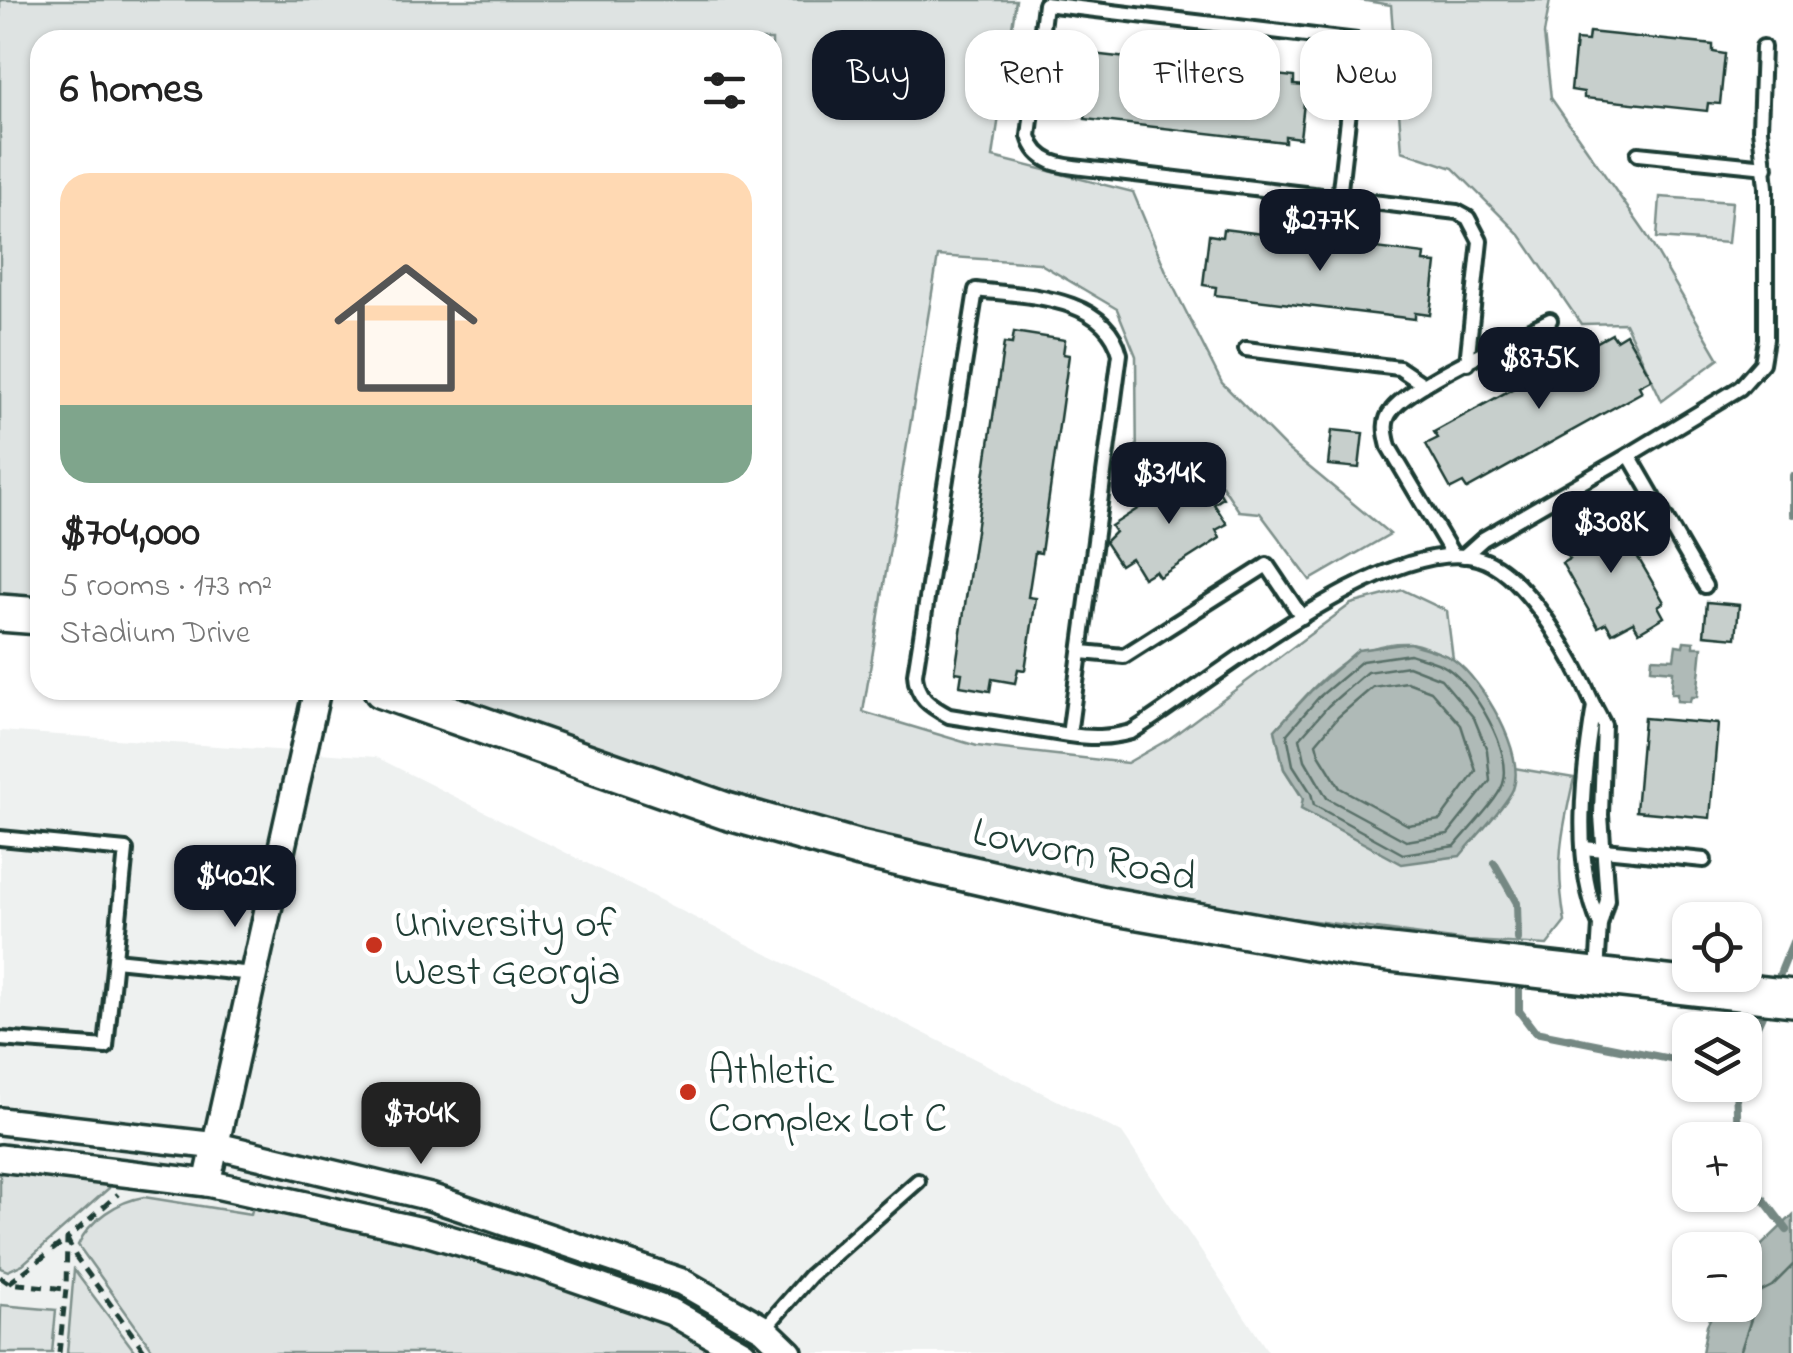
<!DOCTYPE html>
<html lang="en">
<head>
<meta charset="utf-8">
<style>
  :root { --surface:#fff; --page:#f6f6f6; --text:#222; --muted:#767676; --accent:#111827 }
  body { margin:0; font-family:"Indie Flower",sans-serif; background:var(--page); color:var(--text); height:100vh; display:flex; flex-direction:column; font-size:38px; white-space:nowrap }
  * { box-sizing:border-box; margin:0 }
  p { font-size:32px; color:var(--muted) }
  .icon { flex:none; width:55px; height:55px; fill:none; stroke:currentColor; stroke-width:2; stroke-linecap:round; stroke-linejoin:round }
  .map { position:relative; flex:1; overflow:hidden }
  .panel { position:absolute; left:30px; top:30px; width:752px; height:670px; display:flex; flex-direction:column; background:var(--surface); border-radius:30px; box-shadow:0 2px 8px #0004 }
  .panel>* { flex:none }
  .banner { position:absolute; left:812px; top:30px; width:830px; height:90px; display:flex; gap:20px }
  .tools { position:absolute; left:1672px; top:902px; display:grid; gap:20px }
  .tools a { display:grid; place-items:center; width:90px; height:90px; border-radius:20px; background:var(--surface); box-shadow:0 2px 8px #0004; font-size:50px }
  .price { position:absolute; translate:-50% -85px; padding:0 22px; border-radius:20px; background:var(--accent); color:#fff; font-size:32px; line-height:65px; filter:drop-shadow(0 2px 5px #0008) }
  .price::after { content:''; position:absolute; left:50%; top:60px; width:30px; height:22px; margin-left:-15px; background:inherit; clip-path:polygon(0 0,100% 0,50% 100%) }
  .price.on { background:#222; color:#fff }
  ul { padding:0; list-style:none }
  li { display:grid; align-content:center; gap:20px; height:530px; padding:0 30px }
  li span { display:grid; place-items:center; height:310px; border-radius:30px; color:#555 }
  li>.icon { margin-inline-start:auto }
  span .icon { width:180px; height:180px; fill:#fffc; stroke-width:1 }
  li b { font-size:42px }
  h2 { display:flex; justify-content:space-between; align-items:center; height:120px; padding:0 30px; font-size:42px }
  .tag { padding:0 35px; border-radius:30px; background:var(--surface); box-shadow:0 2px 8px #0004; font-size:35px; line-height:90px }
  .tag.on { background:var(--accent); color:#fff }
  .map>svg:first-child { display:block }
</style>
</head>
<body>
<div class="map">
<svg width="1793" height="1353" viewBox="0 0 1793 1353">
  <rect width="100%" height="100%" fill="#fff"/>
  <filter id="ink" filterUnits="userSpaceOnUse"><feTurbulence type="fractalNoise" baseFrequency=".01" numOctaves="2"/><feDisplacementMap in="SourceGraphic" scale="20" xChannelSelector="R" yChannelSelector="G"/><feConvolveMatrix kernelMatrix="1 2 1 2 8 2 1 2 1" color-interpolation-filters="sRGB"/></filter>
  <g filter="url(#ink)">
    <path fill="#eef1f0" d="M0,731L376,757L1122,1133L1269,1353H0Z"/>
    <g fill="#dee3e2" stroke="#7e908b" stroke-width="2.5">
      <path d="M0,0H1016L993,157L1133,192L1168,276L1222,383L1286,448L1390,534L1310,580L1260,513L1239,511L1201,454L1137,476L1136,356L1117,309L1039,263L938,256L863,712L977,746L1127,763L1169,739L1351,604L1403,590L1447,611L1453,659C1440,654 1423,644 1409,643C1349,640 1311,690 1275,730L1284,769L1303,799L1513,789L1514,768L1574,778C1561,835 1555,863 1565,922L1547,945L1468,941L1154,900L942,859L710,785L433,690H772V40H40V600L0,597Z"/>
      <path d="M1360,0H1550L1544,34L1551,98L1646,234L1719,359L1662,401L1625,323L1581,324L1520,235L1453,168L1402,151L1391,5Z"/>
      <path d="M1660,197L1732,202L1728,243L1657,238Z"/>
      <path d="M0,1162L111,1175L109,1188L23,1264L8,1271L0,1268Z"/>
      <path d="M144,1197L251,1214L255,1199L345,1218L637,1305L725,1353H155L78,1245C89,1220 118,1201 144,1197Z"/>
      <path d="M74,1270L136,1353H67Z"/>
      <path d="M1,1305L56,1310L52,1353H0Z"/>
    </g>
    <g fill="#afbab7" stroke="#758883" stroke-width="2.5">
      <path d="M1684,641L1694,642V647H1702L1697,697H1691L1690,702L1677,701V694H1671L1673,671L1651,669L1652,658L1674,659L1676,645L1683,646Z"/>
      <path d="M1410,643C1423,648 1443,652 1454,660C1482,680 1527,754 1513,789C1507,805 1472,841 1460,856L1402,864L1301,809L1303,798L1284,769L1275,730L1312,690L1358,650Z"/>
      <path d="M1793,1215V1353H1702L1707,1325L1717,1305H1745V1261Z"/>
    </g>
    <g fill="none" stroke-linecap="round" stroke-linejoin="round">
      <g stroke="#596f68" stroke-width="2.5">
        <path d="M1410,654C1421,658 1437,661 1447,668C1473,685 1514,752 1503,784C1497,801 1467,831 1455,846L1403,854L1314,805L1311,793L1293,765L1287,734L1319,697L1362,661Z"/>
        <path d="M1408,666L1441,679L1474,718L1487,750L1490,781L1448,834L1406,841L1327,798L1305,760L1300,738L1328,706L1367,672Z"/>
        <path d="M1407,682L1431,691L1461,725L1476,771L1440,820L1408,825L1340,788L1319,754L1316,743L1338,717L1373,687Z"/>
        <path d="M1740,1353L1752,1316V1296L1772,1286L1793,1265"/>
      </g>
      <g stroke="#758883" stroke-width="8">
        <path d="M1793,476V514"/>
        <path d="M1494,863L1517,903L1518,939"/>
        <path d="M1780,974L1793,942"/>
        <path d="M1519,984V1011L1535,1032L1690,1063"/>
        <path d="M1745,1052L1762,1015"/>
        <path d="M1736,1085L1738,1140"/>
        <path d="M1745,1175L1787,1230"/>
      </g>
    </g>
    <g fill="#c7cfcc" stroke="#1f3d34" stroke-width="2.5">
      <path d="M1589,32L1713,45V52L1725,54L1720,104L1708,103L1707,111L1584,98V92L1571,90L1576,40L1588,41Z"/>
      <path d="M1092,54L1294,77V85L1306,86L1300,138L1285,136V142L1085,119L1086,111L1073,110L1078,60L1091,61Z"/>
      <path d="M1223,229L1425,254L1424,262L1436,263L1430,315L1415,313V319L1215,295L1216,287L1203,285L1209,235L1222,237Z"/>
      <path d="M1014,332L1065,340L1063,354L1069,355L1041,553L1035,552L1028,597L1036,598L1025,670L1018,669L1015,683L992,679L990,691L960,686L962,673L955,672L1004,343L1012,344Z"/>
      <path d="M1612,334L1616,340L1626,334L1652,379L1639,386L1642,392L1467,489L1463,483L1451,489L1426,444L1438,438L1434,432Z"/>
      <path d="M1332,430L1363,433L1359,468L1328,465Z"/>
      <path d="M1193,473L1197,480L1208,473L1223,498L1214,504L1227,524L1216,530L1220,538L1159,577L1155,571L1143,578L1131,558L1120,565L1105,542L1115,532L1111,526Z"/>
      <path d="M1603,510L1609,522L1615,518L1664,602L1658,606L1664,617L1639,632L1633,622L1612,633L1606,623L1598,627L1562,563L1569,559L1562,548L1582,536L1576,525Z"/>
      <path d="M1707,602L1739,605L1736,638L1704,635Z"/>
      <path d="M1644,718L1718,724L1710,818L1636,811Z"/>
    </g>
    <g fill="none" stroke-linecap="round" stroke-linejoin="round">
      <defs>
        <g id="lane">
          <path d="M1638,154L1766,167"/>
          <path d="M1339,198L1357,41L1045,4L1029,136C1038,169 1072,166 1101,170L1457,212L1468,218L1480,241L1467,363"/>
          <path d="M1246,349L1399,368L1424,385"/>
          <path d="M1629,455L1740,388L1762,363L1766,339V187L1760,129L1763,47"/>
          <path d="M1453,555L1389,447C1386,434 1382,422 1392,410C1411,384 1517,337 1550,320"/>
          <path d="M1464,556L1483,539L1629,455L1705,586"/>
          <path d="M1082,652L1124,656L1267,565L1302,617"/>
          <path d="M1069,735L1120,354C1105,295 1025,296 976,290L915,674C916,697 930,706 949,716L1069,735C1092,738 1109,738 1131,732C1207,686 1398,523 1486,561C1530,580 1576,663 1594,706"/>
          <path d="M0,838L126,850L106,1047L0,1039"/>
          <path d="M1584,848L1704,860"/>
          <path d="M115,960L253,974"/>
          <path d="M1597,973L1600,925L1607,900L1601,815L1604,725L1594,706C1583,772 1572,863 1600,925"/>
          <path d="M764,1329L810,1276L918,1181"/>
        </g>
        <g id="street">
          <path d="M0,1121L217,1146L430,1197L682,1282L764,1329L789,1353"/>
          <path d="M0,1158L207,1183L422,1231L531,1263L672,1312L743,1353"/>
          <path d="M207,1183L317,690"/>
        </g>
        <g id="secondary">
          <path d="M0,613L40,616"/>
          <path d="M382,690L726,811L860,849L1105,905L1354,949L1793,998"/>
        </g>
      </defs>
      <use href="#lane" stroke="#1f3d34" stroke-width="20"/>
      <use href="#street" stroke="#1f3d34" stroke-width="32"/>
      <use href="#secondary" stroke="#1f3d34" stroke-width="42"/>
      <g stroke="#1f3d34" stroke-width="5" stroke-dasharray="10 8" stroke-linecap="butt">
        <path d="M0,1277L9,1283L65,1289"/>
        <path d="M9,1283L67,1239L76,1257L146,1353"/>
        <path d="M59,1353L66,1289L67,1239L118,1194"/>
      </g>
      <use href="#lane" stroke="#fff" stroke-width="12"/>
      <use href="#street" stroke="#fff" stroke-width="25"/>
      <use href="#secondary" stroke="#fff" stroke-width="35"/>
    </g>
  </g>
  <g fill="#c8321e" stroke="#fff" stroke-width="4">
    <circle cx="374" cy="945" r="10"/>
    <circle cx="688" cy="1092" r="10"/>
  </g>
  <g text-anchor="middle" stroke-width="10" stroke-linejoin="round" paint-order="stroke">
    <g font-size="42" fill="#1f3d34" stroke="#fff">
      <text transform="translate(1085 852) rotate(12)" y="15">Lovvorn Road</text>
    </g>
    <g font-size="42" fill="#1f3d34" stroke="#fff" text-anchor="start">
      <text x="394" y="936">University of<tspan x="394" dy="48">West Georgia</tspan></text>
      <text x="708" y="1083">Athletic<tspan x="708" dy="48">Complex Lot C</tspan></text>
    </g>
  </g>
</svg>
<div class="tools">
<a><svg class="icon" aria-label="locate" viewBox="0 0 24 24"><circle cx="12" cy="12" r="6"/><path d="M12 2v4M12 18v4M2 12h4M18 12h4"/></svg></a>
<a><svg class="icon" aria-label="layers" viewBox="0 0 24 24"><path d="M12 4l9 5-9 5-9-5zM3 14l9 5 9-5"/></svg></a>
<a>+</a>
<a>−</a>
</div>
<b class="price" style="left:1320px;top:274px">$277K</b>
<b class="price" style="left:1539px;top:412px">$875K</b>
<b class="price" style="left:1169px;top:527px">$314K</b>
<b class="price" style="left:1611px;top:576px">$308K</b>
<b class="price" style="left:235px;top:930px">$402K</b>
<b class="price on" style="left:421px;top:1167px">$704K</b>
<div class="banner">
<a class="tag on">Buy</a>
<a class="tag">Rent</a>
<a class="tag">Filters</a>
<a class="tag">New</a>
</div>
<section class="panel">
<h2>6 homes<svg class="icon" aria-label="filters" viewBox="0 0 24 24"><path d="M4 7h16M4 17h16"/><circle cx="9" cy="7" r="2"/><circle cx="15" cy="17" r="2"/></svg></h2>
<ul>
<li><span style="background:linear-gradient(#ffd9b3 75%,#7fa58c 0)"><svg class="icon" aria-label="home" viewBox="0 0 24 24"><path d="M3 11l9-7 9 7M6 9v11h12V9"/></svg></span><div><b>$704,000</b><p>5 rooms · 173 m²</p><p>Stadium Drive</p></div></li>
</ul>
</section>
</div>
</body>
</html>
